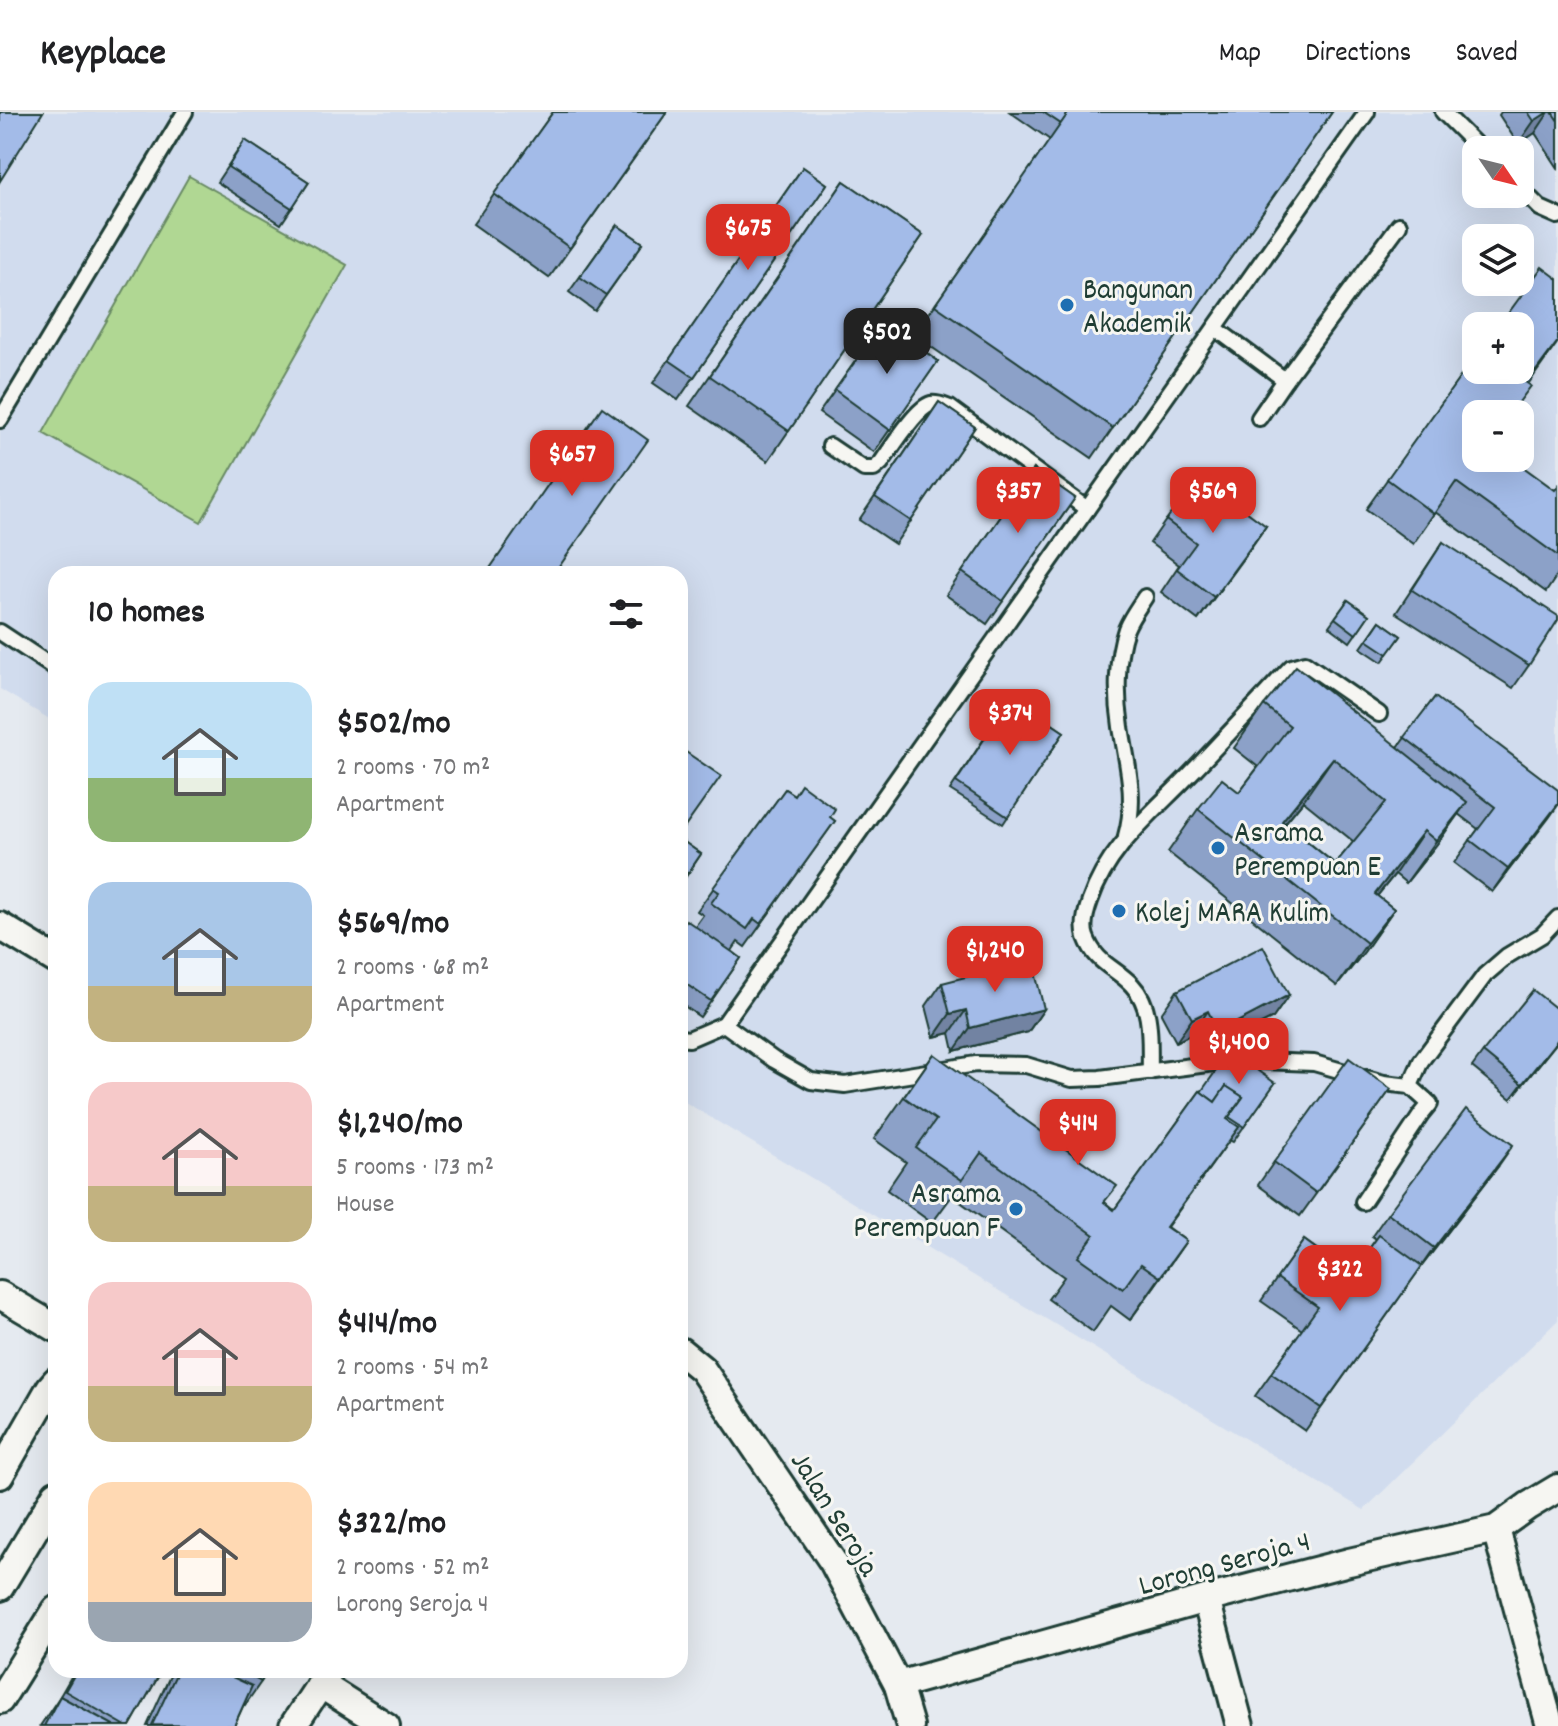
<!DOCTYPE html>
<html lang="en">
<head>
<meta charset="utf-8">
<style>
  :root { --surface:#fff; --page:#f2f2f2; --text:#202124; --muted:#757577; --line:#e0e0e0; --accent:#d93025 }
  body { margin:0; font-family:Dekko,sans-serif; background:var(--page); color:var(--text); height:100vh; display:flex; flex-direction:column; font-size:30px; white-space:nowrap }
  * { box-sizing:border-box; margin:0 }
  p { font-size:26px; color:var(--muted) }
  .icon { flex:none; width:44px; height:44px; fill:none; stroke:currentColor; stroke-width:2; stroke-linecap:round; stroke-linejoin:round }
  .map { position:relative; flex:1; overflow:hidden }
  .details { position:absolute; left:48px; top:454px; width:640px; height:1112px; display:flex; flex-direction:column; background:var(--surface); border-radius:24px; box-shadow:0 8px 32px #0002 }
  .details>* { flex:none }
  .needle { width:52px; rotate:125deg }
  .controls { position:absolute; left:1462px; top:24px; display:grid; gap:16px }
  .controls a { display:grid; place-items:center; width:72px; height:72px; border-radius:16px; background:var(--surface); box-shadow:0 8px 32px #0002; font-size:40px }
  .price { position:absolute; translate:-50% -68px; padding:0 18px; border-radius:16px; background:var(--accent); color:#fff; font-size:26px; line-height:52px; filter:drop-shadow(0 2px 4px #0008) }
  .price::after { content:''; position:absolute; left:50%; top:48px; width:24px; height:18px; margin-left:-12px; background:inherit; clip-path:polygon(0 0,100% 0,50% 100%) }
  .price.on { background:#222; color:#fff }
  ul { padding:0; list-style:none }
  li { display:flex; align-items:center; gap:24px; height:200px; padding:0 40px }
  li span { display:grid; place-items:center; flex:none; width:224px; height:160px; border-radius:24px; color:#555 }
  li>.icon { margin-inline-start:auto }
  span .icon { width:96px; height:96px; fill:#fffc; stroke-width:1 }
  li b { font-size:34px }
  h2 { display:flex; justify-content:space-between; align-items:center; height:96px; padding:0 40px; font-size:34px }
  header { display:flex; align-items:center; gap:48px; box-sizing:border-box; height:112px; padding:0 40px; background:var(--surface); border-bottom:2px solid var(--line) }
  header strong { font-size:38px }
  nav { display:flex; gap:44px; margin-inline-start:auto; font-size:28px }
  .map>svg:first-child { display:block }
</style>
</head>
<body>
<header>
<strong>Keyplace</strong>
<nav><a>Map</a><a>Directions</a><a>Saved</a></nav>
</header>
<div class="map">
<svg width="1558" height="1614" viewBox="0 0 1558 1614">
  <rect width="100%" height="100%" fill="#e5eaf0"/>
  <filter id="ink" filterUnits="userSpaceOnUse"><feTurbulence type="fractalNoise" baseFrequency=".0125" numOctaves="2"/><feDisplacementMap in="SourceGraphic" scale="16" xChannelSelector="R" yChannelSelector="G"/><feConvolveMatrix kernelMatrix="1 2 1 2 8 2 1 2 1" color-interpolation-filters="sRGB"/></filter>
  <g filter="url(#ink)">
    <path fill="#d1dcee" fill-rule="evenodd" d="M0,0H1558V1208L1364,1398L680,987V462H56V611L0,577ZM1476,38H1520V82H1476ZM1476,126H1520V170H1476ZM1476,214H1520V258H1476ZM1476,302H1520V346H1476Z"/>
    <path fill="#b0d793" stroke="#688a64" stroke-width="2" d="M189,64L347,153L201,410L43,321Z"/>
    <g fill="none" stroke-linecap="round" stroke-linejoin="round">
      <defs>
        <g id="service">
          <path d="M1443,0L1481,38"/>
          <path d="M1520,76L1540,96L1558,104"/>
          <path d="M1215,216L1285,268L1399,113"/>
          <path d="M1259,306L1285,268"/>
          <path d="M0,308L185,0"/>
          <path d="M830,334L864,357H874L881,351C891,337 916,296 931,292C938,291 944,294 950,296L1087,397"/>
          <path d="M0,520L56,557"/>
          <path d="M1126,724C1137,685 1127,653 1121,615C1116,584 1116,546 1126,517C1131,505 1138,496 1145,485"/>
          <path d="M724,912L774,948L811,969L845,973L976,952L1026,953L1072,967L1100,966L1238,948L1314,951L1384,971L1410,974"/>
          <path d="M680,926L689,927L724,912L1367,0"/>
          <path d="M1150,960C1149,930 1154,896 1132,873C1115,855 1096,852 1086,825C1082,814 1086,800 1090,789C1108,735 1153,701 1191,661C1225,626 1258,590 1291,555L1305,551L1379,602"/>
          <path d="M1363,1090L1421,1003L1430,992L1410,974L1421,949L1485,863L1507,844L1542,823L1558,806"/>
        </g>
        <g id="minor">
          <path d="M0,814L56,848"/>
          <path d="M0,1183L56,1216"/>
          <path d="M680,1239L702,1257L833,1450L898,1573L910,1614"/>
          <path d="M0,1363L50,1276L56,1269"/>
          <path d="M1496,1417L1550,1614"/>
          <path d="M0,1475L56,1382"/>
          <path d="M1206,1487L1240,1614"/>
          <path d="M320,1572L386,1614"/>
          <path d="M898,1573L1206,1487L1349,1450L1496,1417L1528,1394L1558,1376"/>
          <path d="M0,1588L56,1498"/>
          <path d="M293,1614L330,1558"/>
        </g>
      </defs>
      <use href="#service" stroke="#1f3d34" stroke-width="20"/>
      <use href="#minor" stroke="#1f3d34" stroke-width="32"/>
      <use href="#service" stroke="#f6f6f2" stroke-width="14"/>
      <use href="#minor" stroke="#f6f6f2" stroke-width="26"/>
    </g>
    <g fill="#8ca1c8" stroke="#1f3d34" stroke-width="2" fill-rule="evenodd">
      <path d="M553,0H667L549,166L473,112Z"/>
      <path d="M1010,0H1332L1092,346L914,223L1050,28Z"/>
      <path d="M1501,0H1558V56L1535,21L1518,32L1499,3Z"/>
      <path d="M245,28L309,70L281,112L217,70Z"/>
      <path d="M803,55L827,72L678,288L653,271Z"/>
      <path d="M844,69L923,123L768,349L689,294Z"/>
      <path d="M617,113L643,131L595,199L569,180Z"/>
      <path d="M883,210L938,249L874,340L819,301Z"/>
      <path d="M1520,214L1558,230L1476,346L1555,378L1558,374V462L1546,480L1435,400L1413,432L1366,397L1476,243V258H1520Z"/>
      <path d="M939,290L975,315L895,432L859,408Z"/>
      <path d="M1034,357L1075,386L987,512L946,483Z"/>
      <path d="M1166,408L1266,414L1198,508L1161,480L1179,453L1150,431Z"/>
      <path d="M1443,430L1529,553L1513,576L1396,501Z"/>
      <path d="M1348,488L1369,503L1350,530L1329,514Z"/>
      <path d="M1380,509L1401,524L1382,550L1361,536Z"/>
      <path d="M1012,585L1064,620L1003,712L950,678Z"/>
      <path d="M1435,585L1558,693L1492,780L1454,751L1478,717L1458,702L1437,732L1406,771L1395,762L1377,784L1394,797L1364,840L1337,874L1168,740L1198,697L1239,680L1258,655L1234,636L1264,593L1398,635ZM1303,689L1354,730L1335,752L1285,711Z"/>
      <path d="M785,677L835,709L745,835L738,830L732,839L741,846L700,905L680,891V817L695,814L703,803L697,799Z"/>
      <path d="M680,727L701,742L683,769L680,767Z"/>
      <path d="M942,871L1044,897L1028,920L954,939L950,921L934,925L926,894Z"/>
      <path d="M1177,879L1289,883L1273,906L1202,942L1192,922L1176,930L1161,902Z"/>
      <path d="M1558,898V929L1511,987L1472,955L1483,940Z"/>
      <path d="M934,942L1114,1098L1200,979L1275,971L1233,1030L1229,1028L1167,1115L1186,1129L1156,1172L1130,1208L1111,1194L1093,1220L1048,1187L1064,1165L952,1084L932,1111L887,1078L906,1050L874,1027Z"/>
      <path d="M1391,977L1300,1104L1258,1073L1274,1050Z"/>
      <path d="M1497,1056L1422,1154L1305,1319L1255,1284L1302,1218L1261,1189L1304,1128L1351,1162L1376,1127L1372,1124L1388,1101Z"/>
      <path d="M75,1558H162L130,1614H40L60,1584Z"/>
      <path d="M175,1558H268L261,1570L245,1593L244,1592L234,1614H147L169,1566Z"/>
    </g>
    <g fill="#7283a2" stroke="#1f3d34" stroke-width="2">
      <path d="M1548,0H1549L1535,21L1518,32L1534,9Z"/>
      <path d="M1266,414L1250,437L1198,508L1214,485Z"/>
      <path d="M1333,646L1303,689L1258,744L1282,709Z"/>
      <path d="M1467,690L1437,732L1406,771L1436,729Z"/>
      <path d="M1558,693L1549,706L1492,780L1508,757Z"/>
      <path d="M1424,719L1395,762L1350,818L1375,782Z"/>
      <path d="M1394,797L1364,840L1337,874L1367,831Z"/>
      <path d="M1289,883L1273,906L1202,942L1218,920Z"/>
      <path d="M1044,897L1028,920L954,939L970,916Z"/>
      <path d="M966,898L950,921L934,925L950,902Z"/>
      <path d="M1208,899L1192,922L1176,930L1192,907Z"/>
      <path d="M1558,927V929L1511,987L1522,972Z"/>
      <path d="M1239,1015L1209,1057L1136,1157L1166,1115Z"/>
      <path d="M1513,1033L1497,1056L1418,1159L1434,1136Z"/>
      <path d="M1186,1129L1156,1172L1130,1208L1160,1165Z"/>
    </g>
    <g fill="#a3bbe8" stroke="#1f3d34" stroke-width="2" fill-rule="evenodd">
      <path d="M0,0H43L0,69Z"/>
      <path d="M553,0H667L570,136L494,82Z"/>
      <path d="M1043,0H1069L1061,12Z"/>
      <path d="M1069,0H1332L1113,316L935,193Z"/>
      <path d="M1528,0H1548L1534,9Z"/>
      <path d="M1552,0H1558V9Z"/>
      <path d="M245,28L309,70L292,96L228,55Z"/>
      <path d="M803,55L827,72L694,265L669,248Z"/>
      <path d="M844,69L923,123L789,319L710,264Z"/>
      <path d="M617,113L643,131L606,183L580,165Z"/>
      <path d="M1542,155L1558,167V229L1535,260L1520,249V214H1499Z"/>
      <path d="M883,210L938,249L890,318L835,278Z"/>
      <path d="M1476,243V258H1508L1531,274L1510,302H1476V346H1511L1555,378L1558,374V444L1456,370L1434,402L1387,367Z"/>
      <path d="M939,290L975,315L911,409L875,385Z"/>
      <path d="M602,295L648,328L554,462H486Z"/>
      <path d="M1034,357L1075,386L1003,489L962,460Z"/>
      <path d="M1199,364L1266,414L1214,485L1177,457L1196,431L1166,408Z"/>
      <path d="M1443,430L1558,504V508L1529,553L1412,478Z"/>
      <path d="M1348,488L1369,503L1356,522L1335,506Z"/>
      <path d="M1380,509L1401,524L1388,542L1367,528Z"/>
      <path d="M1296,554L1467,690L1436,729L1424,719L1375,782L1394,797L1367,831L1198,697L1222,667L1239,680L1290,614L1264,593ZM1333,646L1386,690L1335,752L1282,709Z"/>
      <path d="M1012,585L1064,620L1008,705L956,670Z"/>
      <path d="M1435,585L1558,678V692L1508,757L1470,728L1495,695L1404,625Z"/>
      <path d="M680,636L721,664L680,722Z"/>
      <path d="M801,672L835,697L830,705L835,709L761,812L754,807L747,817L711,791L719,780L713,776L785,677L794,683Z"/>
      <path d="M680,727L701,742L688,761L680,755Z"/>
      <path d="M686,808L741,846L711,889L680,868V817Z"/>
      <path d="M1263,834L1289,883L1218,920L1208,899L1192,907L1177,879Z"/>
      <path d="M1032,848L1044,897L970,916L966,898L950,902L942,871Z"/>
      <path d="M1533,878L1558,898V927L1522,972L1483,940Z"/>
      <path d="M1230,939L1275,971L1244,1015L1229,1005L1243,985L1226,974L1215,990L1201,980Z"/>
      <path d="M934,942L1117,1074L1104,1090L1114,1098L1200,979L1215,990L1226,974L1243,985L1227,1007L1239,1015L1166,1115L1186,1129L1160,1165L1141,1152L1123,1177L1078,1145L1094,1123L981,1041L962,1068L916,1036L936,1008L904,985Z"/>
      <path d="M1349,946L1391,977L1316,1081L1274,1050Z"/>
      <path d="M1466,997L1513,1033L1434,1136L1388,1101Z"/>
      <path d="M1379,1123L1422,1154L1321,1296L1271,1261L1318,1195L1277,1166L1304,1128L1351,1162Z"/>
      <path d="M77,1558H162L130,1614H126L65,1579Z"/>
      <path d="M178,1558H217L252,1574L234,1614L152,1613Z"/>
      <path d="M239,1558H268L261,1570Z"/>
      <path d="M60,1584L115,1614H44Z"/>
    </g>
  </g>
  <g fill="#1f6fb2" stroke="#f6f6f2" stroke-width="3">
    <circle cx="1067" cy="193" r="8"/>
    <circle cx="1218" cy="736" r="8"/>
    <circle cx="1119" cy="799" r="8"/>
    <circle cx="1016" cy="1097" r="8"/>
  </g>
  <g text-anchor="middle" stroke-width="6" stroke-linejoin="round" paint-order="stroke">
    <g font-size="30" fill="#1f3d34" stroke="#f6f6f2" text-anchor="start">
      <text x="1083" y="186">Bangunan<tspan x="1083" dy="34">Akademik</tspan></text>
      <text x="1234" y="729">Asrama<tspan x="1234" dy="34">Perempuan E</tspan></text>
      <text x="1135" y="809">Kolej MARA Kulim</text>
      <text x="1000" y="1090" text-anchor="end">Asrama<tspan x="1000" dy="34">Perempuan F</tspan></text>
    </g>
    <g font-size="30" fill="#1f3d34" stroke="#f6f6f2">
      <text transform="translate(836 1401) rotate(58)" y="10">Jalan Seroja</text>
      <text transform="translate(1224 1450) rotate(-15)" y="10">Lorong Seroja 4</text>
    </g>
  </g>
</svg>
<div class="controls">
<a><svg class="needle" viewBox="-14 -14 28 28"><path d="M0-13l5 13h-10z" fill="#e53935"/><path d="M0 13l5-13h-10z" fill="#757577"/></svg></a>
<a><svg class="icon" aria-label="layers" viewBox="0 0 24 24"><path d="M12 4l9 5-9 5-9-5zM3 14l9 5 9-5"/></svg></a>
<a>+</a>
<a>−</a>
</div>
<b class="price" style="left:748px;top:160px">$675</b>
<b class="price on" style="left:887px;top:264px">$502</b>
<b class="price" style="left:572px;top:386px">$657</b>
<b class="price" style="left:1018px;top:423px">$357</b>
<b class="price" style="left:1213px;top:423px">$569</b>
<b class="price" style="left:1010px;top:645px">$374</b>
<b class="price" style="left:995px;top:882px">$1,240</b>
<b class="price" style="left:1239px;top:974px">$1,400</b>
<b class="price" style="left:1078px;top:1055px">$414</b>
<b class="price" style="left:1340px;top:1201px">$322</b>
<section class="details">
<h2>10 homes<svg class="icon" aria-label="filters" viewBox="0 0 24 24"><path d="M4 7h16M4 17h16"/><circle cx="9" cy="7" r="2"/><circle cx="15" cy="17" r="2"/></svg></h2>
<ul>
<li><span style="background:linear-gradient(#bfe0f5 60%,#8fb573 0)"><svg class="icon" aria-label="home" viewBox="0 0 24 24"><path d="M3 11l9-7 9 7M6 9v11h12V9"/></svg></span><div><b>$502/mo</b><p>2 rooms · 70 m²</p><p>Apartment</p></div></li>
<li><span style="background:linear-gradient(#a9c7e8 65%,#c2b280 0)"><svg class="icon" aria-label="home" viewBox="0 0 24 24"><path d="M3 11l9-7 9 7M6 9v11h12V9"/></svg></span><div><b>$569/mo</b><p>2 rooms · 68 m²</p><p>Apartment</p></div></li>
<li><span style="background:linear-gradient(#f6c9c9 65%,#c2b280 0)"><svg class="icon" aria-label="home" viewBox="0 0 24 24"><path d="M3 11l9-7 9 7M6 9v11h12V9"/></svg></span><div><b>$1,240/mo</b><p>5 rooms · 173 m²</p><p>House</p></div></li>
<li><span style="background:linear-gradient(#f6c9c9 65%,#c2b280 0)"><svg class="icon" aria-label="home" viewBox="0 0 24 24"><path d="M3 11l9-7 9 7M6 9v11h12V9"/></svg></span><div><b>$414/mo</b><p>2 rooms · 54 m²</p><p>Apartment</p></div></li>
<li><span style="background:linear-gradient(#ffd9b3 75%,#9aa5b1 0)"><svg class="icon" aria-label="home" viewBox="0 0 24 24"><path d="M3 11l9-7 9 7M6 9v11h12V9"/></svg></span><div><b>$322/mo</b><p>2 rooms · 52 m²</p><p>Lorong Seroja 4</p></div></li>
</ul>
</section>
</div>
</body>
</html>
